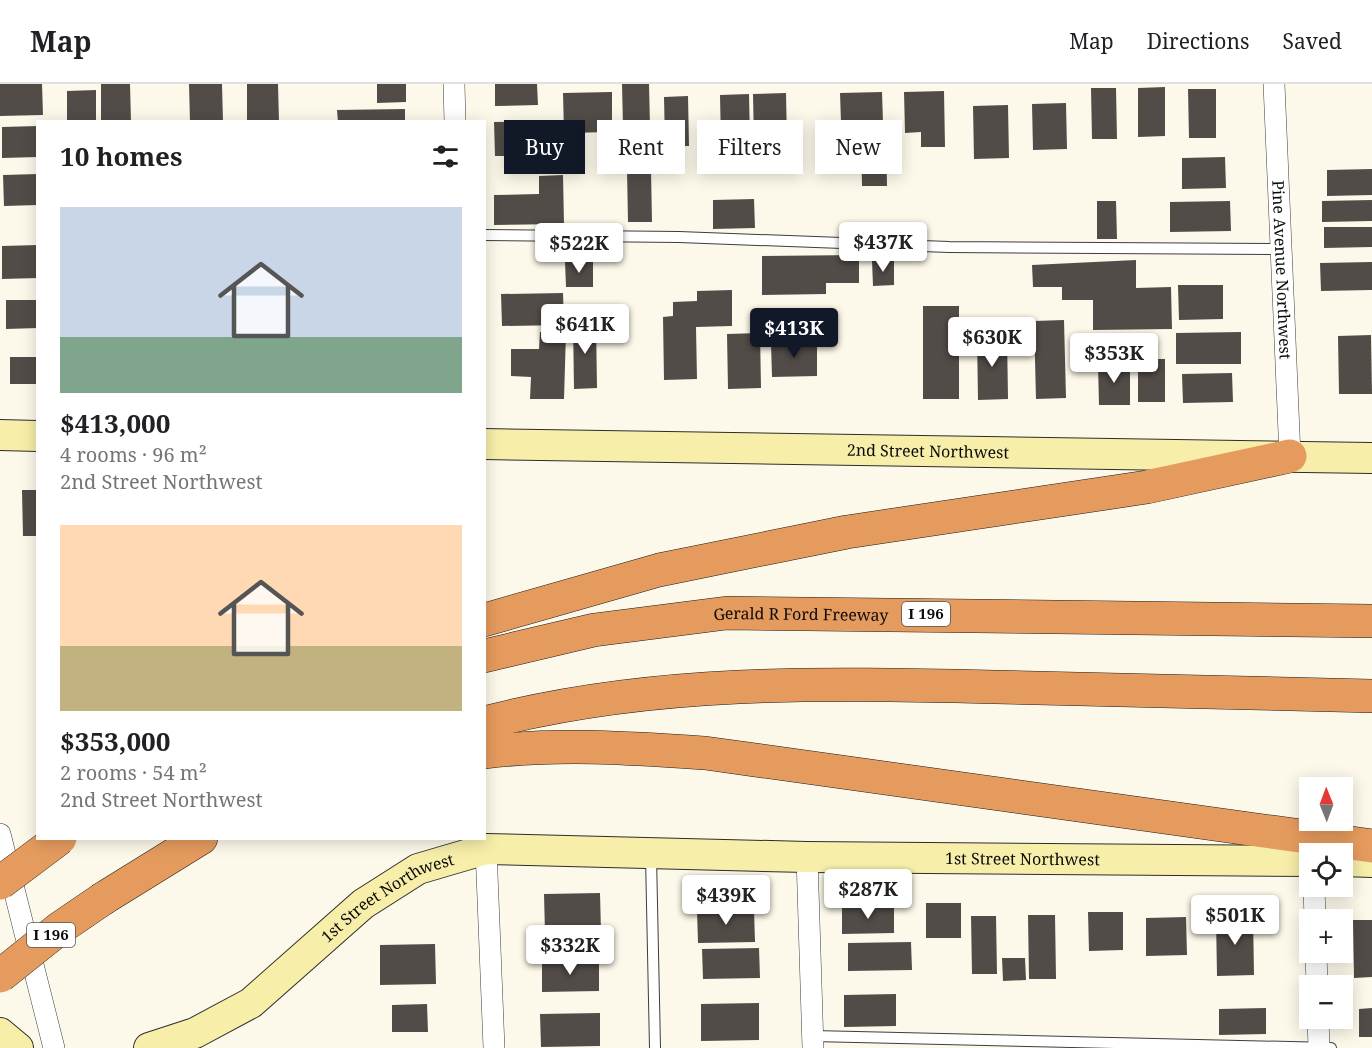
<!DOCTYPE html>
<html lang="en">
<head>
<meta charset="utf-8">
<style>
  :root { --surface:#fff; --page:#f6f6f6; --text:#202124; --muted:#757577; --line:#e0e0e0; --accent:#111827 }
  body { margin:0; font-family:"Noto Serif",serif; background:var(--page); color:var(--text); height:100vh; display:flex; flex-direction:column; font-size:22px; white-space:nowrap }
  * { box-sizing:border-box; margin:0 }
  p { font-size:20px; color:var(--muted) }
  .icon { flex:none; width:33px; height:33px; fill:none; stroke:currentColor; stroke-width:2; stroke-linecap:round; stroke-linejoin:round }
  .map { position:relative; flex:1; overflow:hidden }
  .details { position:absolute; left:36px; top:36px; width:450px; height:720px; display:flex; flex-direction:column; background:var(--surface); border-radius:0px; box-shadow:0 3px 15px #0003 }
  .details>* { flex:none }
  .banner { position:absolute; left:504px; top:36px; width:570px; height:54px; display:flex; gap:12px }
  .needle { width:39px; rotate:359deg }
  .buttons { position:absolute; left:1299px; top:693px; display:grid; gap:12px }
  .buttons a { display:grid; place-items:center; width:54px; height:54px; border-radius:0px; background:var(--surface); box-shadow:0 3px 15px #0003; font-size:30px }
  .price { position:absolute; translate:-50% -51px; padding:0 14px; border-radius:6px; background:#fff; color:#222; font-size:20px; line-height:39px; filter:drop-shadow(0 2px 3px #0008) }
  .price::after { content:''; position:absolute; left:50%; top:36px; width:18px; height:14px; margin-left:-9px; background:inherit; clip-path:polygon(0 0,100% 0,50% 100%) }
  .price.selected { background:var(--accent); color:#fff }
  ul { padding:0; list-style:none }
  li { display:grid; align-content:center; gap:12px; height:318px; padding:0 24px }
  li span { display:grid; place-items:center; height:186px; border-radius:0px; color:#555 }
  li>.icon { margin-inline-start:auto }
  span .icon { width:108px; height:108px; fill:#fffc; stroke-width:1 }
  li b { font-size:26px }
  h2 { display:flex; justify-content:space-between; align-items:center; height:72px; padding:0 24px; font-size:26px }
  .chip { padding:0 21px; border-radius:0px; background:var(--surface); box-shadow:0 3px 15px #0003; font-size:21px; line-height:54px }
  .chip.selected { background:var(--accent); color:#fff }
  header { display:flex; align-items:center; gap:36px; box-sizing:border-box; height:84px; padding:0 30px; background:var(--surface); border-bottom:2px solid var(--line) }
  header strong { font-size:28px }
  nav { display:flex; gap:33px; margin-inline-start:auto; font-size:21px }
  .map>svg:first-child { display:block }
</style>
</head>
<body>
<header>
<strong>Map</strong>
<nav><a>Map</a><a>Directions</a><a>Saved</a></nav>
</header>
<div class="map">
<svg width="1372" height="964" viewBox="0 0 1372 964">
  <rect width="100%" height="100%" fill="#fdf9ea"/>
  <g fill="#524c48">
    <path d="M0,0H42L43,31L0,32Z"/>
    <path d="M101,0H130L131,38H101Z"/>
    <path d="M189,0H222L223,38H190Z"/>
    <path d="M247,0H278L279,38H247Z"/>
    <path d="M377,0H406V18L377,19Z"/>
    <path d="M495,0H537L538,21L495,22Z"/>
    <path d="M622,0H649L650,42H623Z"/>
    <path d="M1165,3V52L1138,53V4Z"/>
    <path d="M1091,4H1116L1117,55H1092Z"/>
    <path d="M1188,5H1216V54H1189Z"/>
    <path d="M96,6V36L67,37V7Z"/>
    <path d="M944,7L945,63H921V48L905,49L904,8Z"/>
    <path d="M612,8V48L564,49L563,9Z"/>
    <path d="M882,8L883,38H841L840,9Z"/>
    <path d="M786,9L787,57L754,58L753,10Z"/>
    <path d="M749,10L750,58L721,59L720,11Z"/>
    <path d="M688,12L689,62H665L664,13Z"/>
    <path d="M1066,19L1067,65L1033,66L1032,20Z"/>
    <path d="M1008,21L1009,74L974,75L973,22Z"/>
    <path d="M405,25V38H338L337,26Z"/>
    <path d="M555,37L556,82H535V72H495L494,38Z"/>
    <path d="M38,42V73L2,74V43Z"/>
    <path d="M886,47L887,102H862L861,48Z"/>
    <path d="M1225,73L1226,104L1182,105V74Z"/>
    <path d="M1372,85V111L1327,112V86Z"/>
    <path d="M627,86H651L652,138H628Z"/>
    <path d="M38,90V121L4,122L3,91Z"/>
    <path d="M563,91L564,140L494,141V111L539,110V92Z"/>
    <path d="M754,115L755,144L713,145V116Z"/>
    <path d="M1372,116V137L1322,138V117Z"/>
    <path d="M1097,117H1116L1117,155H1097Z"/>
    <path d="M1230,117L1231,147L1170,148V118Z"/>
    <path d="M1324,143H1372V163L1324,164Z"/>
    <path d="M38,161V194L2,195V162Z"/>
    <path d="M859,171V199H826V210L762,211V172Z"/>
    <path d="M1136,176V204L1171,203L1172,245L1093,246V216H1062V203H1033L1032,181Z"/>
    <path d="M565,177H593V203H566Z"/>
    <path d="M872,177H894V201L873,202Z"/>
    <path d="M1372,178V206L1321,207L1320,179Z"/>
    <path d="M1178,201H1223V235L1179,236Z"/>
    <path d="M732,206V242L696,243L697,295L664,296L663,233L673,232V218L697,217V207Z"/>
    <path d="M563,209L564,241L502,242L501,210Z"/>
    <path d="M6,216H38V244L6,245Z"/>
    <rect x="923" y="222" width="36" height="93"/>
    <path d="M1064,236L1066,314L1036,315L1034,237Z"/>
    <path d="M573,238H596L597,304L574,305Z"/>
    <path d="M540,248H566L564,315H530L531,293L511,292V265H539Z"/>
    <path d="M1241,248V280H1176V249Z"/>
    <path d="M760,249L761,304L728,305L727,250Z"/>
    <path d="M1007,251L1008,315L978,316L977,252Z"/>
    <path d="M1371,251L1372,310H1339L1338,252Z"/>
    <path d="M817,258V292L772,293L771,259Z"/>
    <rect x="10" y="273" width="28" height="27"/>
    <rect x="1138" y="275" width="27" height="43"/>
    <path d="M1098,280H1130V321H1099Z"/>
    <path d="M1232,289L1233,318L1183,319L1182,290Z"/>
    <path d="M22,406H38V452H23Z"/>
    <path d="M600,809L601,848L545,849L544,810Z"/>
    <rect x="926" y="819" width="35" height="35"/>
    <path d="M894,821V849L842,850V822Z"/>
    <path d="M754,826L755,858L698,859L697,827Z"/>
    <path d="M1088,828H1123V866L1089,867Z"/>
    <path d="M1028,831H1055L1056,895H1029Z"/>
    <path d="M971,832H996L997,890H972Z"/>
    <path d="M1253,832L1254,891L1217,892L1216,833Z"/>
    <path d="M1186,833L1187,871L1146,872V834Z"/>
    <path d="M1353,836H1372V893L1354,894Z"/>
    <path d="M911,858L912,886L848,887V859Z"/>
    <path d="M435,860L436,900L380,901V861Z"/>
    <path d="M759,864L760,894L703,895L702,865Z"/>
    <path d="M1002,874H1025L1026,896L1003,897Z"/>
    <path d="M599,877V907L542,908V878Z"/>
    <path d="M896,910V942L844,943V911Z"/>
    <path d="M759,919V956L701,957V920Z"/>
    <path d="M427,920L428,948H392V921Z"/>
    <path d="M1266,924V950L1219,951V925Z"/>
    <path d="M1372,924V953H1359V925Z"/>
    <path d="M600,929V962L541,963L540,930Z"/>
  </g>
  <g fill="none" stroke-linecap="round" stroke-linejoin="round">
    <defs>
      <g id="lane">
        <path d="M484,151L679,153L949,163L1281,165"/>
        <path d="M651,772L655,964"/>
        <path d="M813,952L1331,964"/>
      </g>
      <g id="street">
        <path d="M454,0L455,38"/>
        <path id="s1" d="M1274,0L1290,372"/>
        <path d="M0,750L54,964"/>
        <path d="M486,765L494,964"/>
        <path d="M807,773L813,964"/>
        <path d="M1314,802L1315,836"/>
        <path d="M1316,868L1317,902"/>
        <path d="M1318,934L1319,964"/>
      </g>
      <g id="secondary">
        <path d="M0,351L38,352"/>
        <path id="s2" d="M484,360L1372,374"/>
        <path d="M1342,777L1372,778"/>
        <path d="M0,949L18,964"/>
        <path id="s3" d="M149,964L195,949L251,919L363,820L418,785L486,765L807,773L1310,777"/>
      </g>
      <g id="highway">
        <path d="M484,536L659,486L847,448L1147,403L1290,372"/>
        <path id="s4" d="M484,572L594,546L727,529L1372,537"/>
        <path d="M484,639C652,595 824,599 995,603C1121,606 1246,609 1372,612"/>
        <path d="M484,668C558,659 631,664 705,669L1372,762"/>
        <path d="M104,814L201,754"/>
      </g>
    </defs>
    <use href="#lane" stroke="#3d3d3d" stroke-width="12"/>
    <use href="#street" stroke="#3d3d3d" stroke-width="22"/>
    <use href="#secondary" stroke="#2c2c2c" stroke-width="32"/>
    <use href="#highway" stroke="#1b1b1b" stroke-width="34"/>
    <use href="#lane" stroke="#fff" stroke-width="10"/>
    <use href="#street" stroke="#fff" stroke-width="21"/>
    <use href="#secondary" stroke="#f7eeaa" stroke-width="30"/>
    <use href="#highway" stroke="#e69b5e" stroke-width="33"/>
    <defs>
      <g id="highway-bridge">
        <path d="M0,799L60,754"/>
        <path d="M0,892L60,844L104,814"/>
      </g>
    </defs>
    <use href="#highway-bridge" stroke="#1b1b1b" stroke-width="34" stroke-linecap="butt"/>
    <use href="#highway-bridge" stroke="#e69b5e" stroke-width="33"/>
  </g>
  <g text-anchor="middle" stroke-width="6" stroke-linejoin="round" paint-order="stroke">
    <g fill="#fff" stroke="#545454" stroke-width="1.5">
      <rect x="902" y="518" width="48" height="24" rx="4.5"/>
      <rect x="27" y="839" width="48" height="24" rx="4.5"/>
    </g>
    <g font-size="15" font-weight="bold" fill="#0a0a0a">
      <text x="926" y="535">I 196</text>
      <text x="51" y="856">I 196</text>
    </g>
    <g font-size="16" fill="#0a0a0a" stroke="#fff">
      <text dy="6" stroke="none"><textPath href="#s1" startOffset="186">Pine Avenue Northwest</textPath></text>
      <text dy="6" stroke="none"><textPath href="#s2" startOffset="444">2nd Street Northwest</textPath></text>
      <text dy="6" stroke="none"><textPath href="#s4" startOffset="321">Gerald R Ford Freeway</textPath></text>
      <text dy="6" stroke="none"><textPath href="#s3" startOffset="934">1st Street Northwest</textPath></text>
      <text dy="6" stroke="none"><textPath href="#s3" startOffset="286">1st Street Northwest</textPath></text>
    </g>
  </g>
</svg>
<div class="buttons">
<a><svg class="needle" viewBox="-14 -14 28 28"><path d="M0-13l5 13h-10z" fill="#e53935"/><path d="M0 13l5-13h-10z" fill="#757577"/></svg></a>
<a><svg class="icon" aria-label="locate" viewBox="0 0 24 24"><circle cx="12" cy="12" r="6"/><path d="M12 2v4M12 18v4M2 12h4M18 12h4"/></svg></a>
<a>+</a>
<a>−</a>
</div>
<b class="price" style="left:883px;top:189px">$437K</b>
<b class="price" style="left:579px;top:190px">$522K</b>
<b class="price" style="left:585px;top:271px">$641K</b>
<b class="price selected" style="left:794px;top:275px">$413K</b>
<b class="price" style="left:992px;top:284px">$630K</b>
<b class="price" style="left:1114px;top:300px">$353K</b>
<b class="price" style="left:868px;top:836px">$287K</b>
<b class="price" style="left:726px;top:842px">$439K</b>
<b class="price" style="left:1235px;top:862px">$501K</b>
<b class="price" style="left:570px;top:892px">$332K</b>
<div class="banner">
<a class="chip selected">Buy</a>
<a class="chip">Rent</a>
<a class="chip">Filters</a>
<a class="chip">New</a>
</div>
<section class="details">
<h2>10 homes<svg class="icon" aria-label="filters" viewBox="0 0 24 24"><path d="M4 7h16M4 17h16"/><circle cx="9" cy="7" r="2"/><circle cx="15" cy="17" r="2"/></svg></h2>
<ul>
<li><span style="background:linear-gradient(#c9d6e8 70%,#7fa58c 0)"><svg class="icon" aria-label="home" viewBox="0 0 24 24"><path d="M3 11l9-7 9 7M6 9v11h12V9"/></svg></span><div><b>$413,000</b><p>4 rooms · 96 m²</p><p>2nd Street Northwest</p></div></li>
<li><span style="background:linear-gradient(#ffd9b3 65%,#c2b280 0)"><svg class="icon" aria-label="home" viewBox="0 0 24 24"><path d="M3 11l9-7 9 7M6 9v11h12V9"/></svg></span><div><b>$353,000</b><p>2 rooms · 54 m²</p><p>2nd Street Northwest</p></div></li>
</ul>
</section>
</div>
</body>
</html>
